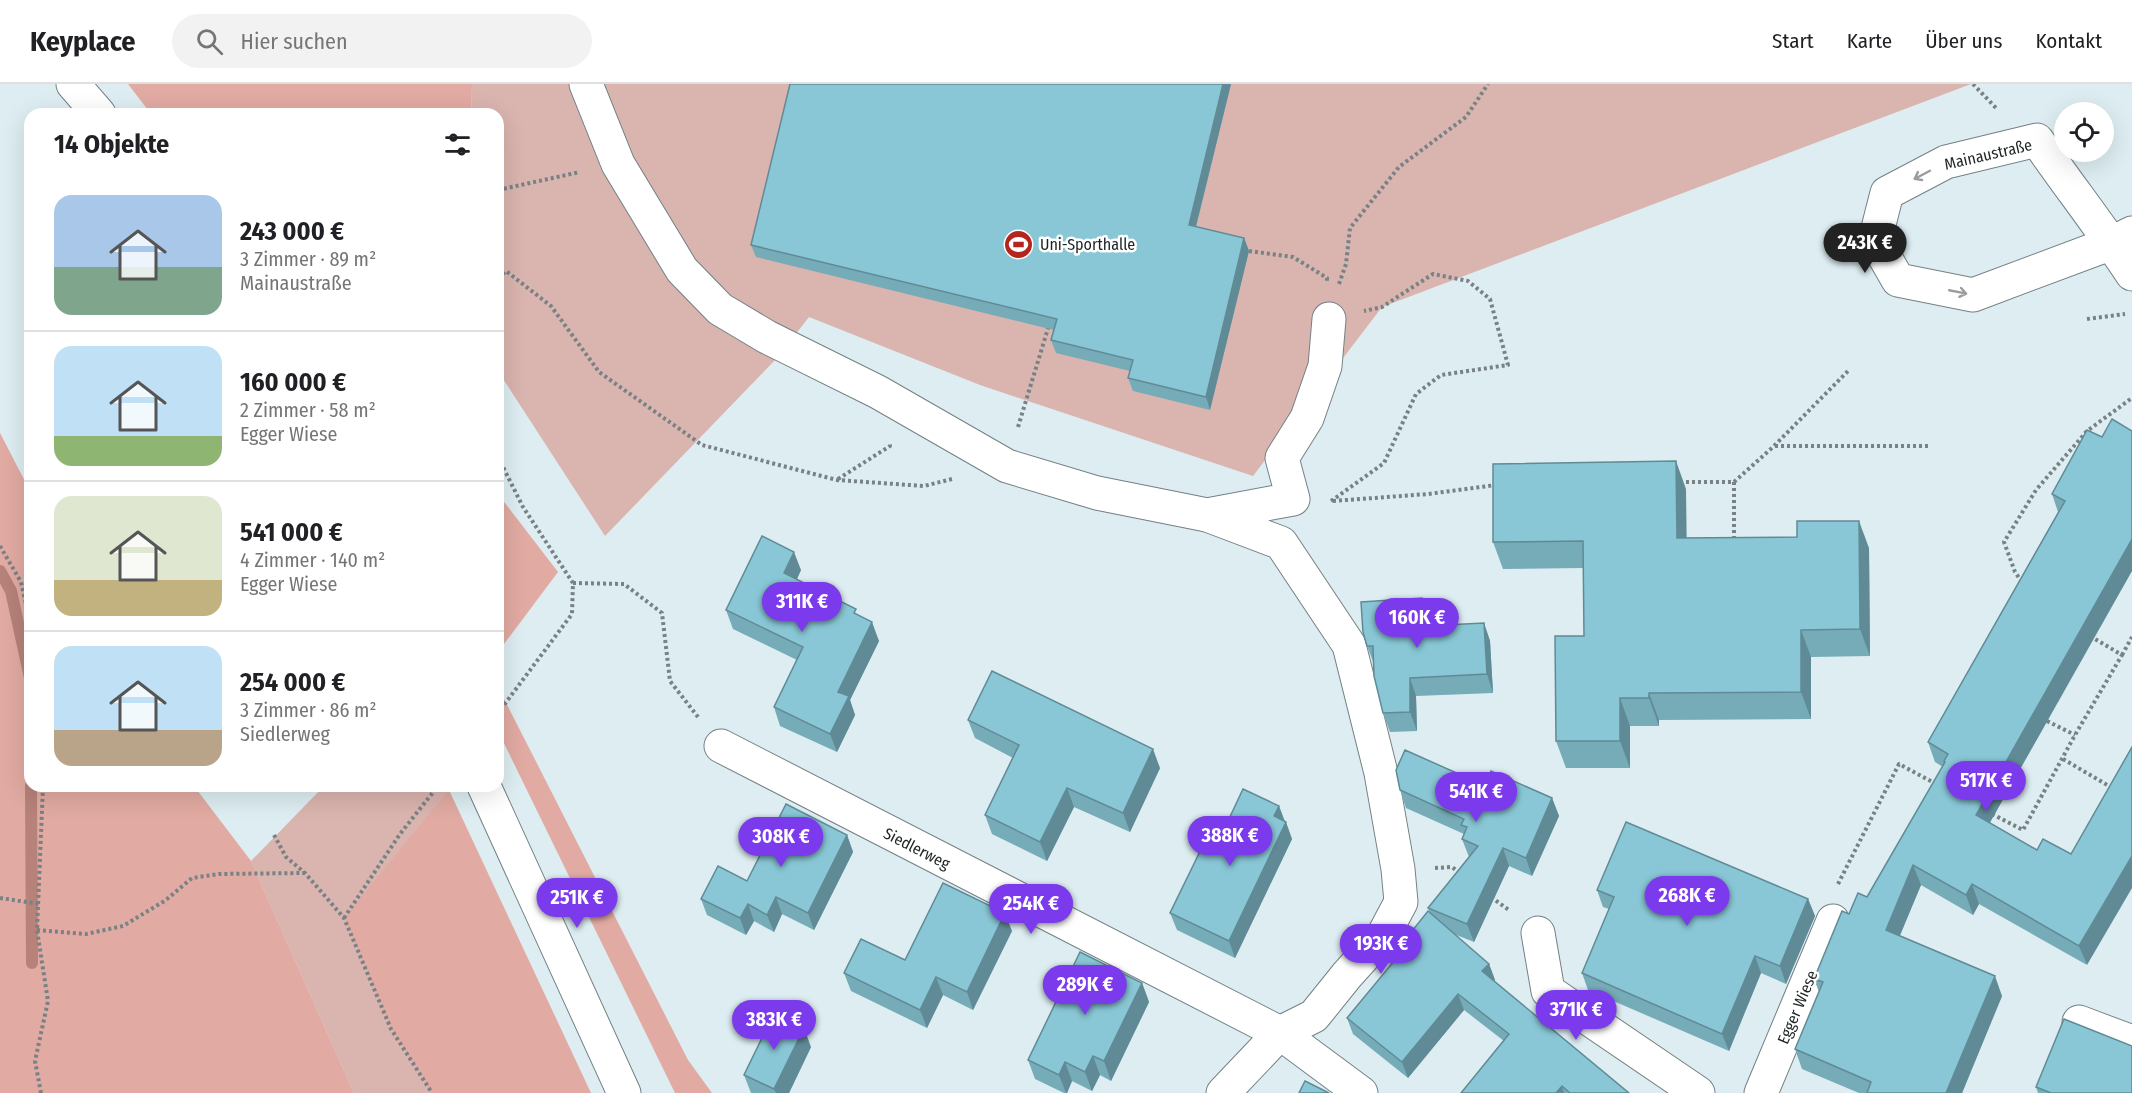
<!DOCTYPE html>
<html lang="de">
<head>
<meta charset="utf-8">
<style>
  :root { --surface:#fff; --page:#f2f2f2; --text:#202124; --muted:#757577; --line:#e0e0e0; --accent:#7c3aed }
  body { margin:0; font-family:"Fira Sans Condensed",sans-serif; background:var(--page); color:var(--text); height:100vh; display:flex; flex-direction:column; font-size:22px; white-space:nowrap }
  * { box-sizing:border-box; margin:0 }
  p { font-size:20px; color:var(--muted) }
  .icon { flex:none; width:33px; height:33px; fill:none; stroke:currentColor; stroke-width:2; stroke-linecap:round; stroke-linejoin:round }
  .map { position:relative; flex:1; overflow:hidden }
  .side { position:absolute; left:24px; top:24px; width:480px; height:684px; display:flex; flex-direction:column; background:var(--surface); border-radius:18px; box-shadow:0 6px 24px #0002 }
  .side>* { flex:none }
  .fabs { position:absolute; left:2054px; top:18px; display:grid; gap:12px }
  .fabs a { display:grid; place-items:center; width:60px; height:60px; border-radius:50%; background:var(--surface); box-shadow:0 6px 24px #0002; font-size:30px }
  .price { position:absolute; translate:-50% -51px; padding:0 14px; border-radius:21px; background:var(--accent); color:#fff; font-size:20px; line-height:39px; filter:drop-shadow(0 2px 3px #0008) }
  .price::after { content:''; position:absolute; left:50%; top:36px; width:18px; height:14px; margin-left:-9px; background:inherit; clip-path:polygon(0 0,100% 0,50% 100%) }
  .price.selected { background:#222; color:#fff }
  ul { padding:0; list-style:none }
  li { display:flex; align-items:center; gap:18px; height:150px; padding:0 30px }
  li+li { border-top:2px solid var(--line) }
  li span { display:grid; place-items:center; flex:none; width:168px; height:120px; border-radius:18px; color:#555 }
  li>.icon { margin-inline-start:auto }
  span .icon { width:72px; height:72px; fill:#fffc; stroke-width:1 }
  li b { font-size:26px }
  h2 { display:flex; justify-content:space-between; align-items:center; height:72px; padding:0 30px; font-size:26px }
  header { display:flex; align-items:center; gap:36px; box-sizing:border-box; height:84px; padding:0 30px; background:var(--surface); border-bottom:2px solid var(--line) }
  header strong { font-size:28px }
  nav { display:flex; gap:33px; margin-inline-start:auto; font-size:21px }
  .search { width:420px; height:54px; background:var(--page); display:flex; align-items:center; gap:15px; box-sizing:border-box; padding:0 21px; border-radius:33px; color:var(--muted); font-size:22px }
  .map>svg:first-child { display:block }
</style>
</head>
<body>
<header>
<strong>Keyplace</strong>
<div class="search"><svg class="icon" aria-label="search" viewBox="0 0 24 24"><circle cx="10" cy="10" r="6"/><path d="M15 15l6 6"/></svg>Hier suchen</div>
<nav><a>Start</a><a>Karte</a><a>Über uns</a><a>Kontakt</a></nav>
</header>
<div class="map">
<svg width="2132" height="1009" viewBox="0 0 2132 1009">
  <rect width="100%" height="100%" fill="#ddedf1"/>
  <g fill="#dab4ae">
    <path d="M472,0H1971L1382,223L1253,392L980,301L809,233L777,274L605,452L498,287V30H471Z"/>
    <path d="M324,702H447L449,706L391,945L430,1009H354L251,777Z"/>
  </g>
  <g fill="#e1aaa2">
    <path d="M128,0H472L471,30H151Z"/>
    <path d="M0,349L30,407V702H194L251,777L354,1009H0Z"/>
    <path d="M498,410L558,488L498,568Z"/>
    <path d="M498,603L688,976L712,1009H675L498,647Z"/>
    <path d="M449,706L591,1009H430L391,945L344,834Z"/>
  </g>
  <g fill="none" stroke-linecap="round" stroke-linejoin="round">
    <g stroke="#b6827a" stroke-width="12">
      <path d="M0,487L11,507L30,594"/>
      <path d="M31,702L32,879"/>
    </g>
    <defs>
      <g id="minor">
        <path d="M586,0L618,80L682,186L720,225L767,253L878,308L1007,382L1097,409L1207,431"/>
        <path d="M2132,149L2112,159L1973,211L1898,196L1875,156L1887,109L1946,78L2037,56C2068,101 2102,144 2132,190"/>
        <path d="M721,662L1280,949L1361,1009"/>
        <path d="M1538,849L1548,907L1698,1009"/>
        <path d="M2079,938L2132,958"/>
        <path d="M1223,1009L1280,949L1314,932L1347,891L1384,850L1401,818L1398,785L1381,689L1349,561L1281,459L1207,431L1293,415L1282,374L1307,334L1325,282L1329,235"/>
        <path d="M1761,1009L1833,837"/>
      </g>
      <g id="major">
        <path d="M73,0L99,30"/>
        <path d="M484,702L624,1009"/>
      </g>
    </defs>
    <use href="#minor" stroke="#738185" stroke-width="35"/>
    <use href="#major" stroke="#738185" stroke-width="35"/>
    <g stroke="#788285" stroke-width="4" stroke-dasharray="3 3" stroke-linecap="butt">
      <path d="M1973,0L1997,25"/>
      <path d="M498,106L580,88"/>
      <path d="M1249,167L1293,173L1327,194V199"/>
      <path d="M498,194L506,187L551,222L599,288L702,361L837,396L924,402L952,395"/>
      <path d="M1339,200L1346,180L1350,144L1399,83L1466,33L1488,0"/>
      <path d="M2087,235L2125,230"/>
      <path d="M1018,343L1049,241"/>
      <path d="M1775,362H1931"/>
      <path d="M498,373L523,423L573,499L572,530L498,629"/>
      <path d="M838,395L890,362L889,359"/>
      <path d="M1680,398H1734L1774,362L1848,287"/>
      <path d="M1734,398V457"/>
      <path d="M1331,417L1384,379L1416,310L1441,291L1508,281L1490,215L1468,197L1433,190L1382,223L1364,227"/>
      <path d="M1333,417L1428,410L1496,401"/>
      <path d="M0,462L21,498L30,538"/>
      <path d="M2022,498L2015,488L2004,458L2036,406L2087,347L2132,314"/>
      <path d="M573,499L624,500L662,529L670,597L698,633"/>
      <path d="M2122,571L2132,553"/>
      <path d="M2047,637L2075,651"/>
      <path d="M2063,675L2114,705"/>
      <path d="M1992,730L2023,746L2075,651L2122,571L2090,552"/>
      <path d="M274,751L286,773L305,789L344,834L391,945L432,1009"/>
      <path d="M1435,784L1452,783L1461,790"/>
      <path d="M1838,800L1899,680L1938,701"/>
      <path d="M1491,813L1509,826"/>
      <path d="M0,814L40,820"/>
      <path d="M344,834L400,750L438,702"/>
      <path d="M37,846L86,850L123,842L166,816L192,794L219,790L304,789"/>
      <path d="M41,1009L35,977L48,917L37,846L43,702"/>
    </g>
    <use href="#minor" stroke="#fff" stroke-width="33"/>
    <use href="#major" stroke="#fff" stroke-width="33"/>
  </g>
  <g fill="#76abb8">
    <path d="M790,0H1231L1196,143L1244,154L1249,167L1210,326L1133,307L1128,294L1130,287L1056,269L1051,256L1054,246L756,173L751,161Z"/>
    <path d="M2087,346L1990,739L2037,766L2043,755L2087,881L1979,820L1973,831L1921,801L1899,852L2002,912L1962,1009H1859L1802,985L1795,965L1819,908L1814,895L1849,830L1867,813L1943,683L1935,678L1928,658L2058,428L2052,410Z"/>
    <path d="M1686,405V454L1869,464L1870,572L1811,573V635L1659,636V642H1630V684H1566L1556,657L1584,552L1583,484L1503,485L1493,458Z"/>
    <path d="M801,486L797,495L859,532L879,557L850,616L855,631L837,668L780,642L774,623L797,576L733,545L726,526Z"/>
    <path d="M1429,533V542L1484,539L1490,557L1493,609L1416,612L1417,647L1390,648L1383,629L1374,580L1367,562Z"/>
    <path d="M968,636L1160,684L1130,748L1074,723L1047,777L992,750L985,731L1013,674L975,654Z"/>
    <path d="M1488,695L1552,714L1559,732L1532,792L1509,782L1474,858L1454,850L1489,880L1495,896L1494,897L1629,1009H1461L1504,957L1464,926L1408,994L1353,950L1347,934L1402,868L1400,862L1430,829L1428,824L1469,773L1462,755L1464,750L1406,724L1400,706L1479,699Z"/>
    <path d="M1279,722L1292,755L1235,874L1177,846L1170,829L1220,754Z"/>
    <path d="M847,751L853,768L814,846L782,830L774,848L754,837L746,851L707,831L701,815L747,797Z"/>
    <path d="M1597,806L1808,815L1815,832L1786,900L1761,889L1729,967L1588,906L1582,889L1609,825L1603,823Z"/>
    <path d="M1012,847L973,926L943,911L927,944L851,907L844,889L905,876Z"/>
    <path d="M1142,899L1149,918L1111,997L1100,991L1092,1007L1072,997L1067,1009H1064L1035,995L1028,976Z"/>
    <path d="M811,963L789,1009H751L744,991Z"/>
    <path d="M2036,1003L2132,1009H2038Z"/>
  </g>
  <g fill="#608b96">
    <path d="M1223,0H1231L1193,154L1189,141Z"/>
    <path d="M1244,154L1249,167L1210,326L1206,313Z"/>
    <path d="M1676,377L1686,405L1687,481L1677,454Z"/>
    <path d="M1859,437L1869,464L1870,572L1860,545Z"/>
    <path d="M2132,455V487L1983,751L1976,731Z"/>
    <path d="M794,468L801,486L791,508L784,489Z"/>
    <path d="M1422,514L1429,533L1430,560L1424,542Z"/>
    <path d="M872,538L879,557L850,616L855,631L837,668L830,650L838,608Z"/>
    <path d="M1484,539L1490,557L1493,609L1487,590Z"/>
    <path d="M1801,546L1811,573V635L1801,608Z"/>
    <path d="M1410,594L1416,612L1417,647L1410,628Z"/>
    <path d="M1649,609L1659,636V642L1649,614Z"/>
    <path d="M1620,614L1630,642V684L1620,657Z"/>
    <path d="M1153,665L1160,684L1130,748L1123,729Z"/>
    <path d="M1067,704L1074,723L1047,777L1040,758Z"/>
    <path d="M1552,714L1559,732L1532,792L1526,774Z"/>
    <path d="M1279,722L1285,739L1274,732Z"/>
    <path d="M1286,738L1292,755L1235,874L1229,857Z"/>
    <path d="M847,751L853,768L814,846L808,829Z"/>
    <path d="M1503,764L1509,782L1474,858L1467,840Z"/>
    <path d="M2132,772V804L2087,881L2079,862Z"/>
    <path d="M1913,781L1921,801L1894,866L1886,846Z"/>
    <path d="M1972,800L1979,820L1973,831L1966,811Z"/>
    <path d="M776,813L782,830L774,848L767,831Z"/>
    <path d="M1808,815L1815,832L1786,900L1780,882Z"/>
    <path d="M748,820L754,837L746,851L740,834Z"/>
    <path d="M1005,829L1012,847L973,926L967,908Z"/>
    <path d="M1755,872L1761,889L1729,967L1722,950Z"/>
    <path d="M1489,880L1495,896L1488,903L1482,887Z"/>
    <path d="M1995,892L2002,912L1962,1009H1946Z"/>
    <path d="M936,893L943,911L927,944L920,926Z"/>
    <path d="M1142,899L1149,918L1111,997L1104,977Z"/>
    <path d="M1458,910L1464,926L1408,994L1402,978Z"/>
    <path d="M804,944L811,963L789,1009H776L774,1005Z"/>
    <path d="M1093,972L1100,991L1092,1007L1085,988Z"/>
    <path d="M1065,978L1072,997L1067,1009H1066L1059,991Z"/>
    <path d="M1562,1002L1564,1009H1556Z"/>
  </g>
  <g fill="#89c7d6" stroke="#608b96" stroke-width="1.5">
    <path d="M790,0H1223L1189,141L1244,154L1206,313L1128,294L1133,276L1051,256L1057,235L751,161Z"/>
    <path d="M2112,335L2132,347V455L1976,731L2037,766L2043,755L2071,770L2132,663V772L2079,862L1972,800L1966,811L1913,781L1886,846L1995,892L1946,1009H1867L1871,998L1795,965L1823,898L1814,895L1842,827L1849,830L1858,809L1867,813L1945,678L1944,677L1948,670L1928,658L2065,417L2052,410L2087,346L2102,353Z"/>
    <path d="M1676,377L1677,454L1797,453V437H1859L1860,545L1801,546V608L1649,609V614H1620V657H1556L1555,552H1584L1583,457L1493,458V380Z"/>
    <path d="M762,452L794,468L784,489L856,525L854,529L872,538L838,608L849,612L830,650L774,623L803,563L726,526Z"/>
    <path d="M1422,514L1424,542L1484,539L1487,590L1410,594V628L1383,629L1374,592L1373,562H1367L1363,548L1361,518Z"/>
    <path d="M992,587L1153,665L1123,729L1067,704L1040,758L985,731L1019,661L968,636Z"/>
    <path d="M1405,666L1479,699L1482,692L1488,695L1491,687L1552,714L1526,774L1503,764L1467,840L1428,824L1478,762L1462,755L1467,743L1461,741L1464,735L1400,706L1396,686Z"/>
    <path d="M1243,705L1279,722L1274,732L1286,738L1229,857L1170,829L1209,749L1220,754Z"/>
    <path d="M786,720L847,751L808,829L776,813L767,831L748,820L740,834L701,815L718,782L747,797Z"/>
    <path d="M1626,738L1808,815L1780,882L1755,872L1722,950L1582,889L1614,813L1597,806Z"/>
    <path d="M943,799L1005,829L967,908L936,893L920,926L844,889L861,855L905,876Z"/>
    <path d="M1428,827L1489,880L1482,887L1629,1009H1570L1562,1002L1556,1009H1461L1509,950L1458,910L1402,978L1347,934L1404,865L1400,862Z"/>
    <path d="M1080,868L1142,899L1104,977L1093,972L1085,988L1065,978L1059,991L1028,976Z"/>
    <path d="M774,929L804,944L774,1005L744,991Z"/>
    <path d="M2064,935L2132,962V1009H2051L2036,1003Z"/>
    <path d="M1305,997L1329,1009H1299Z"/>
  </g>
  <defs><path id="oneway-shaft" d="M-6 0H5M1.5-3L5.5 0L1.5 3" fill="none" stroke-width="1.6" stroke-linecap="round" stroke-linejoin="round" transform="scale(1.5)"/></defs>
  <g stroke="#9a9c9d">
    <use href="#oneway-shaft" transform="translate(1922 91) rotate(152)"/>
    <use href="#oneway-shaft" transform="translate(1958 208) rotate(11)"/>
  </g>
  <defs>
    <symbol id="stadium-disc" viewBox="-11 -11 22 22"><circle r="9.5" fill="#b4251f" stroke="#fff"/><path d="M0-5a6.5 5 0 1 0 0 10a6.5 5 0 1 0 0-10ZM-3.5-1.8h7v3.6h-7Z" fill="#fff"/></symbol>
  </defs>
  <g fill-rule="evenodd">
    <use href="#stadium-disc" x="1002" y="144" width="33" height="33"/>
  </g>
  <g text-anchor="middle" stroke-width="5" stroke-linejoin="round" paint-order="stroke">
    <g font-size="16" fill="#1e2425" stroke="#fff">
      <text transform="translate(1988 70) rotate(-13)" y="6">Mainaustraße</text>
      <text transform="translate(917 764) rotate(27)" y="6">Siedlerweg</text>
      <text transform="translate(1797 923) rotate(-67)" y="6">Egger Wiese</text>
    </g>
    <g font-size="16" fill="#1e2425" stroke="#fff" text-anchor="start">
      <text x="1040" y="166">Uni-Sporthalle</text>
    </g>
  </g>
</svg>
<div class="fabs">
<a><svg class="icon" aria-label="locate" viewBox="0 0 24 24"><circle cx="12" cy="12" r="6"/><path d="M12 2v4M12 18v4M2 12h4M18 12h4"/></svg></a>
</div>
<b class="price selected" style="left:1865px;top:190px">243K €</b>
<b class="price" style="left:802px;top:549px">311K €</b>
<b class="price" style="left:1417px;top:565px">160K €</b>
<b class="price" style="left:1986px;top:728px">517K €</b>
<b class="price" style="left:1476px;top:739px">541K €</b>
<b class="price" style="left:1230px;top:783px">388K €</b>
<b class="price" style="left:781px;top:784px">308K €</b>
<b class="price" style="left:1687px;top:843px">268K €</b>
<b class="price" style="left:577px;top:845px">251K €</b>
<b class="price" style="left:1031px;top:851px">254K €</b>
<b class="price" style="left:1381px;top:891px">193K €</b>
<b class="price" style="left:1085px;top:932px">289K €</b>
<b class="price" style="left:1576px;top:957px">371K €</b>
<b class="price" style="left:774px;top:967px">383K €</b>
<section class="side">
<h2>14 Objekte<svg class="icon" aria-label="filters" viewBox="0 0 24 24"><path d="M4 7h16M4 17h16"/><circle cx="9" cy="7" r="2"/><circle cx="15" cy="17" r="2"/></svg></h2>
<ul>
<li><span style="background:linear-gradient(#a9c7e8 60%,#7fa58c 0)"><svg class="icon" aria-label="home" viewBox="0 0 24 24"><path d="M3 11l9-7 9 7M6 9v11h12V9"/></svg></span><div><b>243 000 €</b><p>3 Zimmer · 89 m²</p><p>Mainaustraße</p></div></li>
<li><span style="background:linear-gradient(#bfe0f5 75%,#8fb573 0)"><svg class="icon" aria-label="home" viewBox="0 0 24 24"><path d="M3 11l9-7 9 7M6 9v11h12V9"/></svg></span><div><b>160 000 €</b><p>2 Zimmer · 58 m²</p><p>Egger Wiese</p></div></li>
<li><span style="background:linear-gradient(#dfe7d0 70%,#c2b280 0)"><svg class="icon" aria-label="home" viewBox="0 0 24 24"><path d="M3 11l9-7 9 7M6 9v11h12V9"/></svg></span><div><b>541 000 €</b><p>4 Zimmer · 140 m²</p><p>Egger Wiese</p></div></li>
<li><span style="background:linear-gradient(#bfe0f5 70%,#b9a48a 0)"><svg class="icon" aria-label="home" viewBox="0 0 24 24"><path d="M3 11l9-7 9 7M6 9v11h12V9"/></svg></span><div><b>254 000 €</b><p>3 Zimmer · 86 m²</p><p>Siedlerweg</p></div></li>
</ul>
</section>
</div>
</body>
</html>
